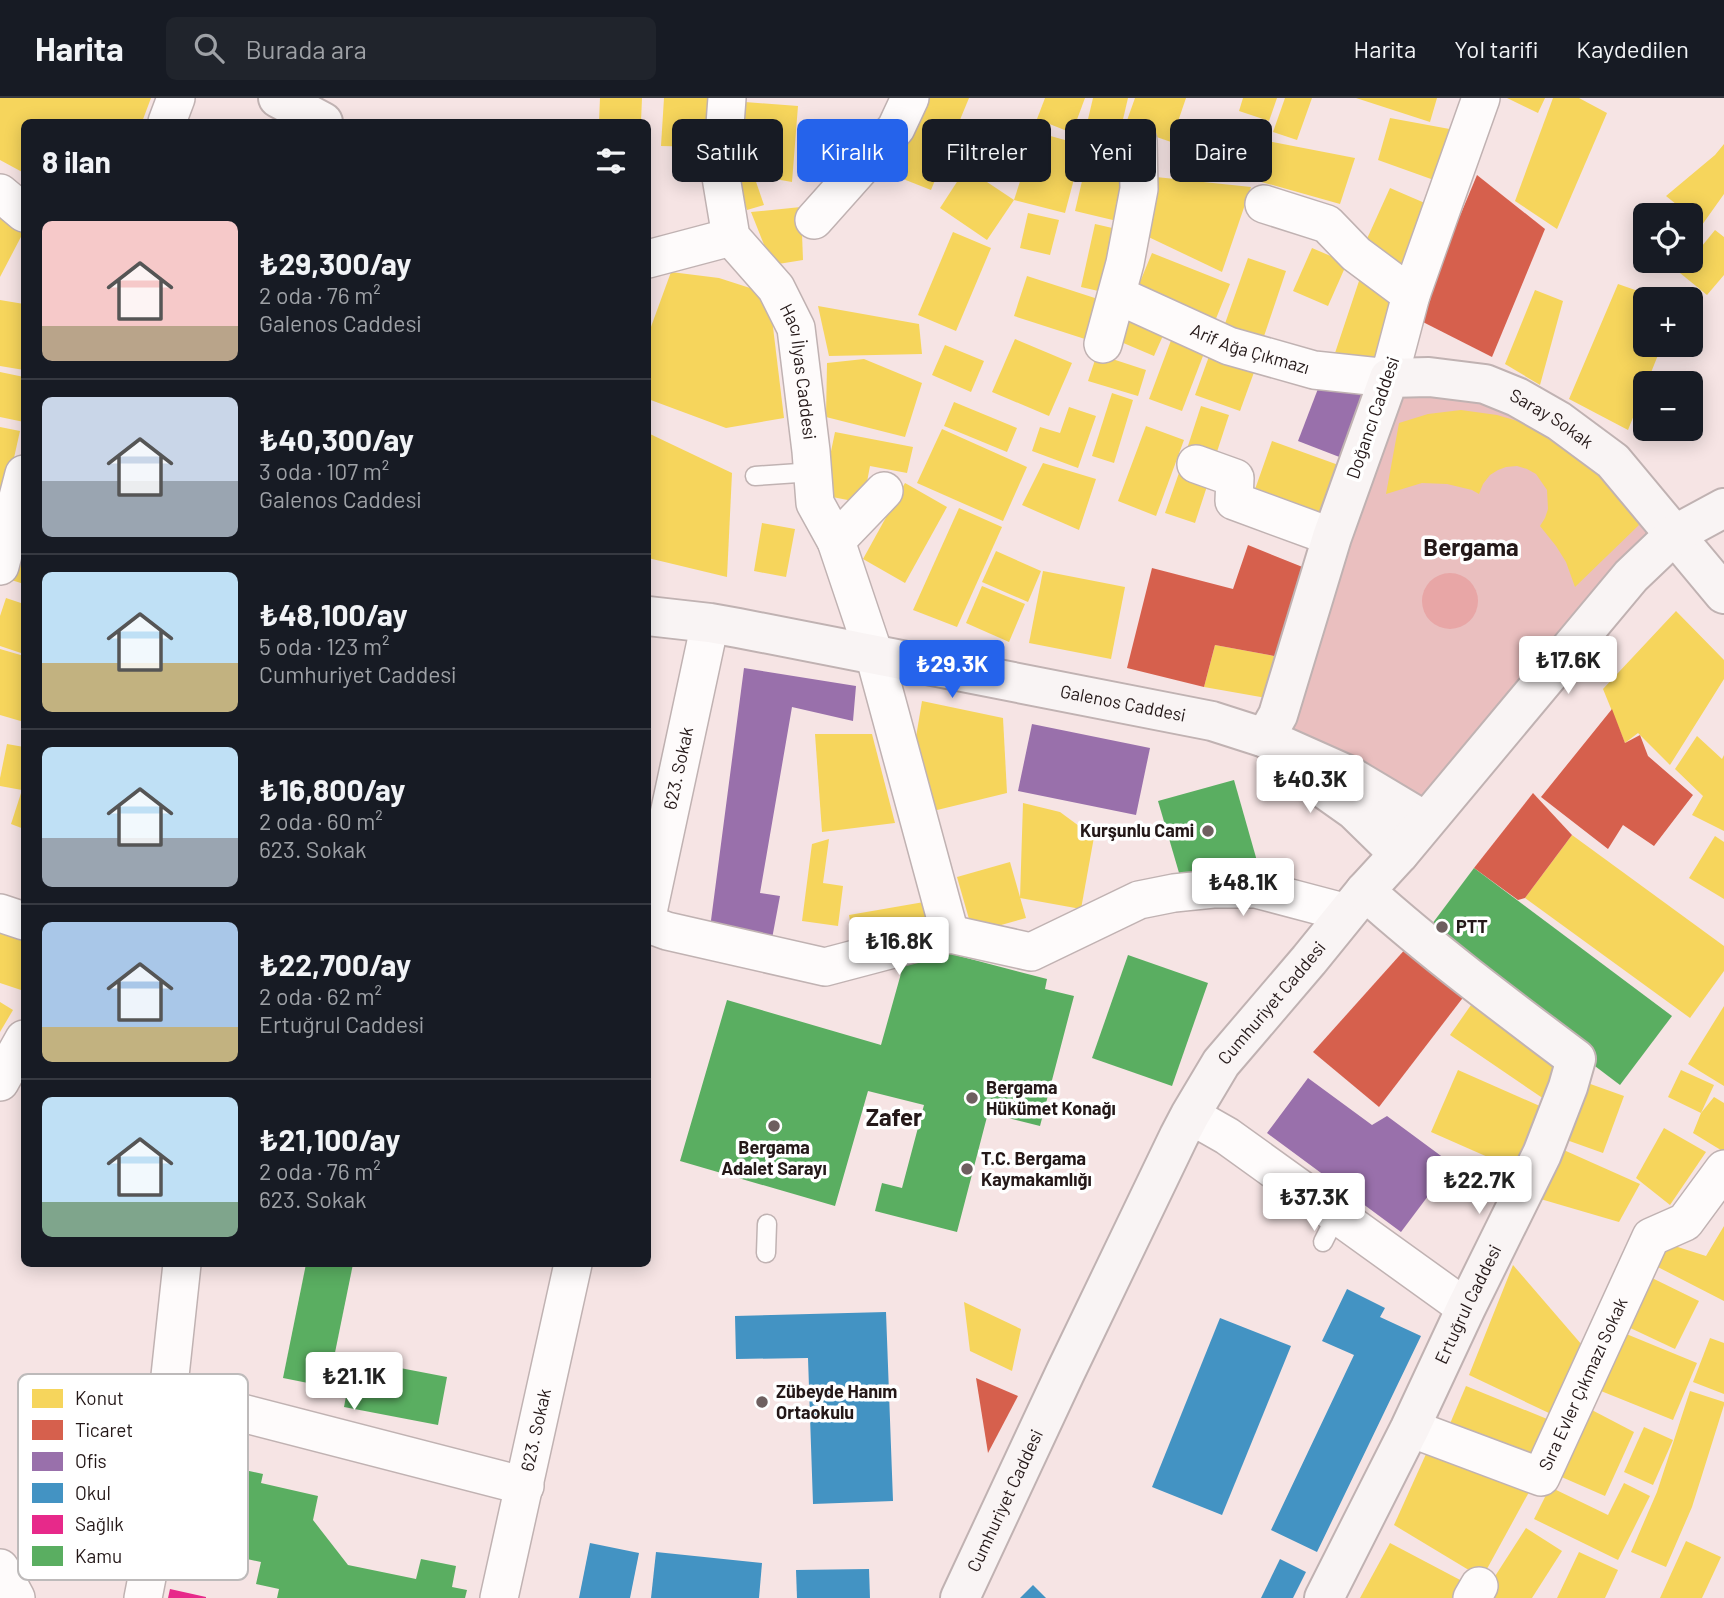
<!DOCTYPE html>
<html lang="tr">
<head>
<meta charset="utf-8">
<style>
  :root { --surface:#171b24; --page:#20242c; --text:#f1f3f6; --muted:#9ea1a6; --line:#363941; --accent:#2563eb }
  body { margin:0; font-family:Barlow,sans-serif; background:var(--page); color:var(--text); height:100vh; display:flex; flex-direction:column; font-size:26px; white-space:nowrap }
  * { box-sizing:border-box; margin:0 }
  p { font-size:23px; color:var(--muted) }
  .icon { flex:none; width:38px; height:38px; fill:none; stroke:currentColor; stroke-width:2; stroke-linecap:round; stroke-linejoin:round }
  .map { position:relative; flex:1; overflow:hidden }
  .side { position:absolute; left:21px; top:21px; width:630px; height:1148px; display:flex; flex-direction:column; background:var(--surface); border-radius:10px; box-shadow:0 4px 18px #0003 }
  .side>* { flex:none }
  .banner { position:absolute; left:672px; top:21px; width:665px; height:63px; display:flex; gap:14px }
  .fabs { position:absolute; left:1633px; top:105px; display:grid; gap:14px }
  .fabs a { display:grid; place-items:center; width:70px; height:70px; border-radius:10px; background:var(--surface); box-shadow:0 4px 18px #0003; font-size:35px }
  .price { position:absolute; translate:-50% -60px; padding:0 16px; border-radius:7px; background:#fff; color:#222; font-size:23px; line-height:46px; filter:drop-shadow(0 2px 4px #0008) }
  .price::after { content:''; position:absolute; left:50%; top:42px; width:21px; height:16px; margin-left:-10px; background:inherit; clip-path:polygon(0 0,100% 0,50% 100%) }
  .price.selected { background:var(--accent); color:#fff }
  ul { padding:0; list-style:none }
  li { display:flex; align-items:center; gap:21px; height:175px; padding:0 21px }
  li+li { border-top:2px solid var(--line) }
  li span { display:grid; place-items:center; flex:none; width:196px; height:140px; border-radius:10px; color:#555 }
  li>.icon { margin-inline-start:auto }
  span .icon { width:84px; height:84px; fill:#fffc; stroke-width:1 }
  li b { font-size:30px }
  h2 { display:flex; justify-content:space-between; align-items:center; height:84px; padding:0 21px; font-size:30px }
  .tag { padding:0 24px; border-radius:10px; background:var(--surface); box-shadow:0 4px 18px #0003; font-size:24px; line-height:63px }
  .tag.selected { background:var(--accent); color:#fff }
  header { display:flex; align-items:center; gap:42px; box-sizing:border-box; height:98px; padding:0 35px; background:var(--surface); border-bottom:2px solid var(--line) }
  header strong { font-size:33px }
  nav { display:flex; gap:38px; margin-inline-start:auto; font-size:24px }
  .search { width:490px; height:63px; background:var(--page); display:flex; align-items:center; gap:18px; box-sizing:border-box; padding:0 24px; border-radius:10px; color:var(--muted); font-size:26px }
  .map>svg:first-child { display:block }
</style>
</head>
<body>
<header>
<strong>Harita</strong>
<div class="search"><svg class="icon" aria-label="search" viewBox="0 0 24 24"><circle cx="10" cy="10" r="6"/><path d="M15 15l6 6"/></svg>Burada ara</div>
<nav><a>Harita</a><a>Yol tarifi</a><a>Kaydedilen</a></nav>
</header>
<div class="map">
<svg width="1724" height="1500" viewBox="0 0 1724 1500">
  <rect width="100%" height="100%" fill="#f6e4e4"/>
  <path fill="#eabfbf" d="M1389,280L1484,286L1674,437L1425,723L1265,640Z"/>
  <circle fill="#e8a6a6" cx="1450" cy="503" r="28"/>
  <g fill="#f6d55c">
    <path d="M0,0H151L142,24H24V75L0,62Z"/>
    <path d="M600,0H642L641,24H599Z"/>
    <path d="M664,0H708L703,49L661,48Z"/>
    <path d="M925,0H969L931,92L893,77Z"/>
    <path d="M1045,0H1085L1072,35L1037,21Z"/>
    <path d="M1093,0H1128L1116,51L1085,34Z"/>
    <path d="M1135,0H1186L1171,44L1125,28Z"/>
    <path d="M1243,0H1277L1269,23L1239,13Z"/>
    <path d="M1285,0H1312L1297,42L1273,34Z"/>
    <path d="M1356,0H1437L1430,24Z"/>
    <path d="M1507,0H1545L1538,15Z"/>
    <path d="M1553,0H1579L1607,15L1557,131L1515,103Z"/>
    <path d="M745,4L798,8L792,84L758,78L739,79Z"/>
    <path d="M1390,20L1455,32L1445,86L1378,62Z"/>
    <path d="M1036,34L1083,47L1065,115L1014,102Z"/>
    <path d="M1241,38L1355,60L1340,106L1233,76Z"/>
    <path d="M1724,46V96L1702,127L1666,98L1715,57Z"/>
    <path d="M1089,53L1131,63L1117,123L1075,113Z"/>
    <path d="M966,70L1014,102L987,142L940,110Z"/>
    <path d="M754,78L764,107L747,112L737,84Z"/>
    <path d="M1156,79L1251,89L1222,174L1138,134Z"/>
    <path d="M1390,90L1434,109L1405,174L1361,154Z"/>
    <path d="M801,109L803,162L772,167L751,114Z"/>
    <path d="M1028,115L1059,122L1050,157L1020,150Z"/>
    <path d="M0,118L23,135L0,179Z"/>
    <path d="M1095,126L1121,132L1107,195L1081,189Z"/>
    <path d="M1715,132L1724,139V177L1707,197L1680,175Z"/>
    <path d="M953,134L991,150L956,233L918,217Z"/>
    <path d="M1312,150L1347,165L1328,208L1293,193Z"/>
    <path d="M1152,155L1230,186L1213,228L1135,196Z"/>
    <path d="M1248,160L1286,173L1260,250L1221,237Z"/>
    <path d="M671,174L719,180L769,196L784,320L726,330L648,301V237Z"/>
    <path d="M1027,178L1101,202L1088,242L1014,218Z"/>
    <path d="M1360,180L1400,194L1373,272L1334,258Z"/>
    <path d="M1618,186L1661,201H1645V247H1662L1628,332L1569,301Z"/>
    <path d="M1535,192L1563,203L1540,287L1505,266Z"/>
    <path d="M0,202L24,206V272L0,268Z"/>
    <path d="M818,208L919,226L922,256L829,258Z"/>
    <path d="M1124,216L1165,233L1154,258L1114,241Z"/>
    <path d="M1173,237L1206,250L1182,313L1149,301Z"/>
    <path d="M1015,241L1072,265L1049,318L992,294Z"/>
    <path d="M945,247L984,263L971,294L932,277Z"/>
    <path d="M1212,250L1257,266L1240,313L1195,297Z"/>
    <path d="M1097,256L1146,272L1138,298L1088,283Z"/>
    <path d="M864,261L922,285L905,339L826,319L827,265Z"/>
    <path d="M0,274L24,279V324L0,319Z"/>
    <path d="M1112,295L1133,302L1114,365L1092,358Z"/>
    <path d="M954,304L1017,330L1007,354L944,328Z"/>
    <path d="M1201,308L1229,317L1213,366L1185,357Z"/>
    <path d="M1069,309L1096,318L1078,370L1032,353L1040,329L1060,335Z"/>
    <path d="M1461,312L1497,317L1531,327L1587,361L1631,409L1639,427L1575,489L1566,464L1556,448L1540,428L1545,420L1548,411L1547,392L1536,376L1527,371L1517,368L1506,369L1498,372L1490,377L1483,386L1479,396L1472,392L1447,386L1422,385L1386,396L1399,325L1428,316Z"/>
    <path d="M1146,328L1184,342L1156,418L1118,403Z"/>
    <path d="M0,329L20,333L7,391L0,390Z"/>
    <path d="M942,331L1027,369L1003,423L917,385Z"/>
    <path d="M835,334L913,349L907,375L870,368L863,405L822,397Z"/>
    <path d="M650,336L732,375L727,479L648,460V349Z"/>
    <path d="M1272,343L1344,369L1324,423L1253,397Z"/>
    <path d="M1043,365L1096,381L1079,432L1022,407Z"/>
    <path d="M1180,372L1209,382L1195,425L1165,415Z"/>
    <path d="M905,385L947,409L905,485L863,461Z"/>
    <path d="M959,410L1002,429L957,529L913,512Z"/>
    <path d="M762,425L795,431L786,479L754,473Z"/>
    <path d="M24,446V486L8,481Z"/>
    <path d="M996,453L1041,473L1028,504L982,484Z"/>
    <path d="M1043,473L1125,489L1111,561L1029,545Z"/>
    <path d="M982,488L1025,506L1009,544L966,525Z"/>
    <path d="M6,500L24,506V556L0,548V518Z"/>
    <path d="M1676,513L1724,562V581L1670,667L1638,635L1625,645L1603,591Z"/>
    <path d="M1215,547L1285,560L1277,602L1204,589Z"/>
    <path d="M0,551L24,558V624L0,617Z"/>
    <path d="M922,603L1003,620L1007,695L933,713L914,651Z"/>
    <path d="M815,636H872L895,725L822,734Z"/>
    <path d="M1697,638L1722,661L1724,657V733L1692,717L1703,698L1675,671Z"/>
    <path d="M7,646L24,649V676L22,692L0,688V680Z"/>
    <path d="M24,687V731L11,726L22,692Z"/>
    <path d="M1023,705L1060,714L1094,739L1081,811L1020,800Z"/>
    <path d="M1572,737L1724,848V873L1690,920L1525,800Z"/>
    <path d="M1715,738L1724,744V801L1689,780Z"/>
    <path d="M829,741L823,785L843,788L838,828L802,823L812,746Z"/>
    <path d="M1010,764L1026,820L973,835L957,779Z"/>
    <path d="M924,804L929,831L854,845L849,817Z"/>
    <path d="M0,831L24,840V893L0,885Z"/>
    <path d="M0,904L13,912L0,934Z"/>
    <path d="M1471,907L1565,971L1544,1001L1450,937Z"/>
    <path d="M1724,908V988L1688,966Z"/>
    <path d="M1458,972L1542,1009L1515,1071L1431,1034Z"/>
    <path d="M1681,972L1714,987L1701,1015L1668,999Z"/>
    <path d="M1582,983L1624,998L1603,1055L1561,1040Z"/>
    <path d="M1714,999L1724,1005V1054L1693,1035L1701,1015Z"/>
    <path d="M1664,1030L1706,1054L1670,1107L1636,1080Z"/>
    <path d="M1557,1049L1640,1086L1619,1124L1537,1100Z"/>
    <path d="M1724,1128V1203L1650,1165L1659,1143L1706,1158Z"/>
    <path d="M1513,1167L1582,1247L1551,1316L1469,1277Z"/>
    <path d="M1650,1179L1699,1203L1675,1251L1626,1228Z"/>
    <path d="M964,1204L1021,1231L1012,1273L970,1253Z"/>
    <path d="M1619,1233L1697,1265L1673,1322L1596,1291Z"/>
    <path d="M1710,1240L1724,1245V1296L1693,1284Z"/>
    <path d="M1466,1288L1557,1325L1540,1365L1449,1328Z"/>
    <path d="M1690,1293L1724,1304V1307L1692,1409L1666,1469L1631,1454L1657,1394Z"/>
    <path d="M1588,1310L1634,1334L1605,1398L1557,1377Z"/>
    <path d="M1644,1329L1673,1342L1653,1387L1624,1374Z"/>
    <path d="M1431,1345L1534,1385L1482,1480L1394,1427Z"/>
    <path d="M1624,1385L1650,1398L1618,1462L1534,1421L1550,1389L1608,1417Z"/>
    <path d="M1526,1430L1562,1453L1532,1500H1481Z"/>
    <path d="M1686,1443L1721,1459L1702,1500H1660Z"/>
    <path d="M1390,1445L1464,1484L1455,1500H1360Z"/>
    <path d="M1579,1454L1618,1472L1605,1500H1557Z"/>
  </g>
  <g fill="#d6604d">
    <path d="M1477,77L1545,131L1492,259L1417,221Z"/>
    <path d="M1248,447L1305,470L1285,560L1215,547L1204,589L1127,570L1152,470L1233,491Z"/>
    <path d="M1612,611L1625,645L1640,637L1648,658L1693,697L1654,748L1623,727L1608,751L1541,699Z"/>
    <path d="M1533,695L1572,737L1525,800L1518,802L1474,770Z"/>
    <path d="M1408,848L1465,897L1379,1009L1313,954Z"/>
    <path d="M976,1280L1018,1298L988,1355Z"/>
  </g>
  <g fill="#9970ab">
    <path d="M1324,275L1368,291L1342,360L1298,343Z"/>
    <path d="M744,570L856,588L853,623L792,609L760,795L780,798L771,846L710,830Z"/>
    <path d="M1032,626L1150,650L1136,717L1018,693Z"/>
    <path d="M1308,980L1372,1027L1387,1018L1452,1066L1401,1134L1267,1035Z"/>
  </g>
  <g fill="#4393c3">
    <path d="M1347,1191L1385,1210L1380,1219L1421,1238L1317,1454L1271,1432L1354,1257L1322,1243Z"/>
    <path d="M886,1214L893,1403L813,1406L808,1260L736,1261L735,1218Z"/>
    <path d="M1220,1220L1291,1248L1222,1417L1152,1389Z"/>
    <path d="M590,1445L639,1455L630,1500H579Z"/>
    <path d="M656,1454L762,1465L759,1500H651Z"/>
    <path d="M1280,1461L1306,1474L1293,1500H1261Z"/>
    <path d="M869,1471L870,1500H797L796,1472Z"/>
    <path d="M1033,1487L1046,1500H1020Z"/>
  </g>
  <path fill="#e7298a" d="M170,1491L206,1499V1500H168Z"/>
  <g fill="#5aae61">
    <path d="M1234,682L1257,763L1182,785L1158,703Z"/>
    <path d="M1474,770L1672,918L1620,987L1423,838Z"/>
    <path d="M940,853L1047,881L1045,891L1074,898L1040,1028L988,1015L957,1134L875,1113L882,1085L902,1090L924,1007L868,993L835,1108L680,1063L727,902L881,947L907,854L938,862Z"/>
    <path d="M1128,857L1208,885L1172,988L1092,960Z"/>
    <path d="M306,1166H353L328,1289L283,1280Z"/>
    <path d="M353,1261L447,1279L438,1327L344,1309Z"/>
    <path d="M204,1363L263,1376L261,1385L318,1398L313,1422L348,1467L416,1481L421,1461L456,1468L452,1489L467,1492L465,1500H277L279,1491L256,1486L261,1464L165,1443L179,1380L199,1385Z"/>
  </g>
  <g fill="none" stroke-linecap="round" stroke-linejoin="round">
    <defs>
      <g id="lane">
        <path d="M755,378L813,374"/>
        <path d="M1323,1144L1337,1116"/>
        <path d="M766,1155L767,1126"/>
      </g>
      <g id="street">
        <path id="s1" d="M727,0L721,79L731,139L776,190L796,230L811,353L815,405L836,443L874,556L950,836"/>
        <path d="M167,24L176,0"/>
        <path d="M0,95L24,115"/>
        <path d="M1264,106L1327,126L1356,156L1411,197"/>
        <path d="M814,122L896,30L910,0"/>
        <path d="M648,161L731,139"/>
        <path id="s2" d="M1117,197L1229,248L1314,272L1389,280L1411,197L1481,0"/>
        <path d="M1103,246L1125,165L1139,91L1138,43"/>
        <path d="M1196,366L1235,380L1234,403L1332,439"/>
        <path d="M836,443L884,393"/>
        <path d="M0,468L24,376"/>
        <path id="s3" d="M648,814L710,525"/>
        <path d="M0,815L24,823"/>
        <path d="M648,826L667,833L825,869L950,836L1031,854L1139,802L1174,795L1213,791H1256L1347,815"/>
        <path d="M0,984L24,941"/>
        <path d="M1190,1017L1227,1038L1466,1210"/>
        <path d="M168,1296L525,1388"/>
        <path id="s4" d="M1410,1330L1541,1379L1651,1139L1685,1124L1724,1071"/>
        <path d="M0,1470L16,1500"/>
        <path d="M143,1500L150,1464L182,1166"/>
        <path id="s5" d="M499,1500L573,1166"/>
        <path d="M1472,1500L1479,1488"/>
      </g>
      <g id="secondary">
        <path d="M278,0L323,24"/>
        <path id="s6" d="M648,518L710,525L738,530L1212,623L1265,640L1348,677L1425,723"/>
        <path id="s7" d="M1265,640L1278,617L1332,439L1389,280L1429,279L1485,286L1517,299L1559,323L1613,363L1724,496"/>
        <path d="M1313,683L1354,712L1399,756"/>
        <path id="s8" d="M960,1500L1065,1275L1179,1038L1190,1017L1221,965L1309,862L1365,793L1399,756L1631,478L1674,437L1724,410"/>
        <path id="s9" d="M1324,1500L1410,1330L1466,1210L1542,1056L1568,989L1576,961C1504,907 1432,853 1365,793"/>
      </g>
    </defs>
    <use href="#lane" stroke="#c0b2b2" stroke-width="21"/>
    <use href="#street" stroke="#c0b2b2" stroke-width="40"/>
    <use href="#secondary" stroke="#c0b2b2" stroke-width="42"/>
    <use href="#lane" stroke="#fefbfb" stroke-width="18"/>
    <use href="#street" stroke="#fefbfb" stroke-width="37"/>
    <use href="#secondary" stroke="#f9f4f4" stroke-width="38"/>
  </g>
  <g fill="#6e5f5f" stroke="#fff" stroke-width="2.5">
    <circle cx="1208" cy="733" r="7"/>
    <circle cx="1442" cy="829" r="7"/>
    <circle cx="972" cy="1000" r="7"/>
    <circle cx="774" cy="1028" r="7"/>
    <circle cx="967" cy="1071" r="7"/>
    <circle cx="762" cy="1304" r="7"/>
  </g>
  <g text-anchor="middle" stroke-width="7" stroke-linejoin="round" paint-order="stroke">
    <g font-size="18" fill="#241818" stroke="#fff">
      <text dy="6" stroke="none"><textPath href="#s2" startOffset="144">Arif Ağa Çıkmazı</textPath></text>
      <text dy="6" stroke="none"><textPath href="#s1" startOffset="296">Hacı İlyas Caddesi</textPath></text>
      <text transform="translate(1373 320) rotate(-71)" y="6">Doğancı Caddesi</text>
      <text dy="6" stroke="none"><textPath href="#s7" startOffset="553">Saray Sokak</textPath></text>
      <text dy="6" stroke="none"><textPath href="#s6" startOffset="483">Galenos Caddesi</textPath></text>
      <text dy="6" stroke="none"><textPath href="#s3" startOffset="147">623. Sokak</textPath></text>
      <text dy="6" stroke="none"><textPath href="#s8" startOffset="674">Cumhuriyet Caddesi</textPath></text>
      <text dy="6" stroke="none"><textPath href="#s9" startOffset="327">Ertuğrul Caddesi</textPath></text>
      <text dy="6" stroke="none"><textPath href="#s4" startOffset="242">Sıra Evler Çıkmazı Sokak</textPath></text>
      <text dy="6" stroke="none"><textPath href="#s5" startOffset="172">623. Sokak</textPath></text>
      <text dy="6" stroke="none"><textPath href="#s8" startOffset="107">Cumhuriyet Caddesi</textPath></text>
    </g>
    <g font-size="18" font-weight="bold" fill="#241818" stroke="#fff" text-anchor="start">
      <text x="1194" y="739" text-anchor="end">Kurşunlu Cami</text>
      <text x="1456" y="835">PTT</text>
      <text x="986" y="996">Bergama<tspan x="986" dy="21">Hükümet Konağı</tspan></text>
      <text x="774" y="1056" text-anchor="middle">Bergama<tspan x="774" dy="21">Adalet Sarayı</tspan></text>
      <text x="981" y="1067">T.C. Bergama<tspan x="981" dy="21">Kaymakamlığı</tspan></text>
      <text x="776" y="1300">Zübeyde Hanım<tspan x="776" dy="21">Ortaokulu</tspan></text>
    </g>
    <g font-size="24" font-weight="bold" fill="#241818" stroke="#fff">
      <text x="1471" y="458">Bergama</text>
      <text x="894" y="1028">Zafer</text>
    </g>
  </g>
  <rect x="18" y="1276" width="230" height="206" rx="10" fill="#fff" stroke="#bdbaba" stroke-width="2"/>
  <rect x="32" y="1291" width="31" height="19" fill="#f6d55c"/>
  <rect x="32" y="1322" width="31" height="20" fill="#d6604d"/>
  <rect x="32" y="1354" width="31" height="19" fill="#9970ab"/>
  <rect x="32" y="1385" width="31" height="20" fill="#4393c3"/>
  <rect x="32" y="1417" width="31" height="19" fill="#e7298a"/>
  <rect x="32" y="1448" width="31" height="20" fill="#5aae61"/>
  <g font-size="19" fill="#241818">
    <text x="75" y="1307">Konut</text>
    <text x="75" y="1339">Ticaret</text>
    <text x="75" y="1370">Ofis</text>
    <text x="75" y="1402">Okul</text>
    <text x="75" y="1433">Sağlık</text>
    <text x="75" y="1465">Kamu</text>
  </g>
</svg>
<div class="fabs">
<a><svg class="icon" aria-label="locate" viewBox="0 0 24 24"><circle cx="12" cy="12" r="6"/><path d="M12 2v4M12 18v4M2 12h4M18 12h4"/></svg></a>
<a>+</a>
<a>−</a>
</div>
<b class="price" style="left:1568px;top:598px">₺17.6K</b>
<b class="price selected" style="left:952px;top:602px">₺29.3K</b>
<b class="price" style="left:1310px;top:717px">₺40.3K</b>
<b class="price" style="left:1243px;top:820px">₺48.1K</b>
<b class="price" style="left:899px;top:879px">₺16.8K</b>
<b class="price" style="left:1479px;top:1118px">₺22.7K</b>
<b class="price" style="left:1314px;top:1135px">₺37.3K</b>
<b class="price" style="left:354px;top:1314px">₺21.1K</b>
<div class="banner">
<a class="tag">Satılık</a>
<a class="tag selected">Kiralık</a>
<a class="tag">Filtreler</a>
<a class="tag">Yeni</a>
<a class="tag">Daire</a>
</div>
<section class="side">
<h2>8 ilan<svg class="icon" aria-label="filters" viewBox="0 0 24 24"><path d="M4 7h16M4 17h16"/><circle cx="9" cy="7" r="2"/><circle cx="15" cy="17" r="2"/></svg></h2>
<ul>
<li><span style="background:linear-gradient(#f6c9c9 75%,#b9a48a 0)"><svg class="icon" aria-label="home" viewBox="0 0 24 24"><path d="M3 11l9-7 9 7M6 9v11h12V9"/></svg></span><div><b>₺29,300/ay</b><p>2 oda · 76 m²</p><p>Galenos Caddesi</p></div></li>
<li><span style="background:linear-gradient(#c9d6e8 60%,#9aa5b1 0)"><svg class="icon" aria-label="home" viewBox="0 0 24 24"><path d="M3 11l9-7 9 7M6 9v11h12V9"/></svg></span><div><b>₺40,300/ay</b><p>3 oda · 107 m²</p><p>Galenos Caddesi</p></div></li>
<li><span style="background:linear-gradient(#bfe0f5 65%,#c2b280 0)"><svg class="icon" aria-label="home" viewBox="0 0 24 24"><path d="M3 11l9-7 9 7M6 9v11h12V9"/></svg></span><div><b>₺48,100/ay</b><p>5 oda · 123 m²</p><p>Cumhuriyet Caddesi</p></div></li>
<li><span style="background:linear-gradient(#bfe0f5 65%,#9aa5b1 0)"><svg class="icon" aria-label="home" viewBox="0 0 24 24"><path d="M3 11l9-7 9 7M6 9v11h12V9"/></svg></span><div><b>₺16,800/ay</b><p>2 oda · 60 m²</p><p>623. Sokak</p></div></li>
<li><span style="background:linear-gradient(#a9c7e8 75%,#c2b280 0)"><svg class="icon" aria-label="home" viewBox="0 0 24 24"><path d="M3 11l9-7 9 7M6 9v11h12V9"/></svg></span><div><b>₺22,700/ay</b><p>2 oda · 62 m²</p><p>Ertuğrul Caddesi</p></div></li>
<li><span style="background:linear-gradient(#bfe0f5 75%,#7fa58c 0)"><svg class="icon" aria-label="home" viewBox="0 0 24 24"><path d="M3 11l9-7 9 7M6 9v11h12V9"/></svg></span><div><b>₺21,100/ay</b><p>2 oda · 76 m²</p><p>623. Sokak</p></div></li>
</ul>
</section>
</div>
</body>
</html>
